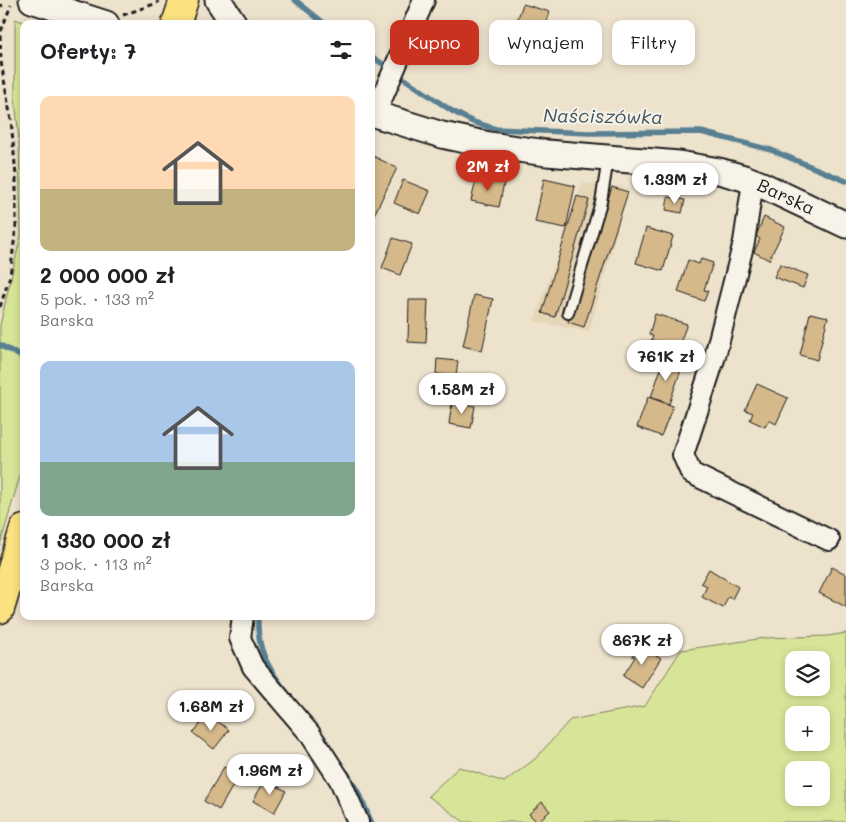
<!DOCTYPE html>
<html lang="pl">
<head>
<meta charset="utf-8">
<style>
  :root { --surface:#fff; --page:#f6f6f6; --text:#202124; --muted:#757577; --accent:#c8321e }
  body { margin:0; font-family:Mali,sans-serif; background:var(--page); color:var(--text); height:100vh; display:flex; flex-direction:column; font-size:19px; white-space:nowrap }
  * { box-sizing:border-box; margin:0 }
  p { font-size:16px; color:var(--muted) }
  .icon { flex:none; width:28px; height:28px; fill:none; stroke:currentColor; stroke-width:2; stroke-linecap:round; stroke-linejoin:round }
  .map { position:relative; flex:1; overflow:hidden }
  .sheet { position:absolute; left:20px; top:20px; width:355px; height:600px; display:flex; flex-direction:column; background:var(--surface); border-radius:10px; box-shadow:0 2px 8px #0003 }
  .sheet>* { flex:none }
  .guide { position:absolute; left:390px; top:20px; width:380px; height:45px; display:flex; gap:10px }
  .tools { position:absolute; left:785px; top:651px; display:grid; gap:10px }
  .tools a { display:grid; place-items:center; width:45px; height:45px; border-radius:10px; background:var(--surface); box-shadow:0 2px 8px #0003; font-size:25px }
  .price { position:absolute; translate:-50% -42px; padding:0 11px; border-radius:18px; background:#fff; color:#222; font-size:16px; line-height:32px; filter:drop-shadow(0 1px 2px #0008) }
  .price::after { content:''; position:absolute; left:50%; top:30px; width:15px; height:11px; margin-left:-8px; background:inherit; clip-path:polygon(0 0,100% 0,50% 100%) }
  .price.on { background:var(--accent); color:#fff }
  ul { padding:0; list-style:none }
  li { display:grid; align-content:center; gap:10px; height:265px; padding:0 20px }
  li span { display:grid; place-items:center; height:155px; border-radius:10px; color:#555 }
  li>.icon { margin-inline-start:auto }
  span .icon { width:90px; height:90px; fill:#fffc; stroke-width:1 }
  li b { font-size:21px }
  h2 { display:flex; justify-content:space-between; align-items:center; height:60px; padding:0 20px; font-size:21px }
  .chip { padding:0 18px; border-radius:10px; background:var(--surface); box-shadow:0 2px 8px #0003; font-size:18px; line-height:45px }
  .chip.on { background:var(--accent); color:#fff }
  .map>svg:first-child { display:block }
</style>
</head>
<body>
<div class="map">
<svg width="846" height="822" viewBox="0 0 846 822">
  <rect width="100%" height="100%" fill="#ede2cc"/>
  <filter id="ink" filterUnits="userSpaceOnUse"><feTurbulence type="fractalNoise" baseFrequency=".02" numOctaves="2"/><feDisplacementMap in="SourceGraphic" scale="10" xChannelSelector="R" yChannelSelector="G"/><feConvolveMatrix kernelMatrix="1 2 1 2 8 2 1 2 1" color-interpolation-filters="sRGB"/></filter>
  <g filter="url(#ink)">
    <path fill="#e6d6b8" d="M582,183L629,188L589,332L534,321L566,234Z"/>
    <g fill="#d7e598" stroke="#7a805a" fill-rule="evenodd">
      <path d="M15,19L29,24H24V462L0,545V325L21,235L19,139L15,98Z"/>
      <path d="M846,633V822H464L428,796L459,767L504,782L535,759L570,720L645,706L681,650L765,638L828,636ZM794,660H821V688H794ZM794,715H821V742H794ZM794,770H821V798H794Z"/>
    </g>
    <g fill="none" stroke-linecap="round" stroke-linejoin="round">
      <g stroke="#588092" stroke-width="5.5">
        <path d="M295,0L325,24"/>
        <path d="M371,56L452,111L473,122L496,129L589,133L701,132L771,150L846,181"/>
        <path d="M0,345L24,358"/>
        <path d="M258,616C256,650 269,670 289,695"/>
        <path d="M347,773L361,797L371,822"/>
      </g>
    </g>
    <g fill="#d5b98a" stroke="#1c1c1c">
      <path d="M523,4L550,12L539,46L512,35Z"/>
      <path d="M371,155L397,168L371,221Z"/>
      <path d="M477,176L504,183L499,207L471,201Z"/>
      <path d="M544,179L575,186L566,228L535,222Z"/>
      <path d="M403,180L430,191L420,214L394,203Z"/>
      <path d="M612,187L628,192L584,327L568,322Z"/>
      <path d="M577,196L589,200L555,317L542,313Z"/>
      <path d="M668,197L685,200L682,213L666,210Z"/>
      <path d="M764,217L785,227L769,260L754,252L760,239L756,236Z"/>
      <path d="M646,228L673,236L663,271L636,263Z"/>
      <path d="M393,238L412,244L400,275L382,268Z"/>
      <path d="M701,259L713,263L704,290L708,291L704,301L678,292L688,260L699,264Z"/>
      <path d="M780,264L808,275L803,288L774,277Z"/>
      <path d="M474,295L493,299L482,351L463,346Z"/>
      <path d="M409,300H428L426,343L408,342Z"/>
      <path d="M810,313L828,317L817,360L800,355Z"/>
      <path d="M655,314L687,324L678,348L651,340L653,336L649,335Z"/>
      <path d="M437,359L458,361L456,376L436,374Z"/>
      <path d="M664,360L682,367L669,404L651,397Z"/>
      <path d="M757,384L788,398L776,424L769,420L765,427L750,420L753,413L745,410Z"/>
      <path d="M648,397L673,406L661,436L637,427Z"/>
      <path d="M452,402L475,406L471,428L449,424Z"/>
      <path d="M832,567L846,574V607L819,593Z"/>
      <path d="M709,569L738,587L732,599L728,597L723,608L702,597L707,586L701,583Z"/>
      <path d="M639,645L661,658L642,688L623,676L635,657L632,656Z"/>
      <path d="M208,714L229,730L214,749L193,733Z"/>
      <path d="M224,767L239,775L219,810L204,801Z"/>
      <path d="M265,780L286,791L274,813L253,801Z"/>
      <path d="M542,802L550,811L537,822L529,814Z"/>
    </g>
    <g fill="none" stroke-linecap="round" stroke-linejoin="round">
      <defs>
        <path id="service" d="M568,313L601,202L608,159"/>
        <g id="minor">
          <path d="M375,114L424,0"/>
          <path d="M753,182L744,242L715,356L683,455L691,473L829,540"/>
          <path d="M243,616L240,638L253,667L310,734L340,780L358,822"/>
        </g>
        <g id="tertiary">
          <path d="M32,0L106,24"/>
          <path d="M218,0L234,24"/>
          <path d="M371,113L442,135L489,145L547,153L679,164L719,171L744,178L762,185L846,225"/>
        </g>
        <g id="primary">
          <path d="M176,24L184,0"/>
          <path d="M0,609L24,529"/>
        </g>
      </defs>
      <use href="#service" stroke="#1c1c1c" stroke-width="14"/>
      <use href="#minor" stroke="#1c1c1c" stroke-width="24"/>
      <use href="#tertiary" stroke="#1c1c1c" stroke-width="29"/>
      <use href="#primary" stroke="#1c1c1c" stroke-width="31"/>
      <g stroke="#1c1c1c" stroke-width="3" stroke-dasharray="5 4" stroke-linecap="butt">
        <path d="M0,5L3,6"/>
        <path d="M123,15L157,3L158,1"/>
        <path d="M0,307L10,276L16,226V176L11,120L1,62L0,34L11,5"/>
      </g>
      <use href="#service" stroke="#f7f3e8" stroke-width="10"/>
      <use href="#minor" stroke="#f7f3e8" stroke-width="20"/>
      <use href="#tertiary" stroke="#f7f3e8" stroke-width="25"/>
      <use href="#primary" stroke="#fbe180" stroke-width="28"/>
    </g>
  </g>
  <g text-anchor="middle" stroke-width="4" stroke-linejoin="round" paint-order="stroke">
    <g font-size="18" fill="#1c1c1c" stroke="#f7f3e8">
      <text transform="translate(786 197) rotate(25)" y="6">Barska</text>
    </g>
    <g font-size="19" font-style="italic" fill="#3f5661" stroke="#f7f3e8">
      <text transform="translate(603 116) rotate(1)" y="7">Naściszówka</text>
    </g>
  </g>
</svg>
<div class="tools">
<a><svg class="icon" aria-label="layers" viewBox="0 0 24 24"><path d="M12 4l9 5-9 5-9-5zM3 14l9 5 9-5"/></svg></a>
<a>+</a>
<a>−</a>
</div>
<b class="price on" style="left:488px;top:192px">2M zł</b>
<b class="price" style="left:675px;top:205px">1.33M zł</b>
<b class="price" style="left:666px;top:382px">761K zł</b>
<b class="price" style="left:462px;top:415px">1.58M zł</b>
<b class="price" style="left:642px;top:666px">867K zł</b>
<b class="price" style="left:211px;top:732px">1.68M zł</b>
<b class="price" style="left:270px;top:796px">1.96M zł</b>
<div class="guide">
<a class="chip on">Kupno</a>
<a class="chip">Wynajem</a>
<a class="chip">Filtry</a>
</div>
<section class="sheet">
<h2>Oferty: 7<svg class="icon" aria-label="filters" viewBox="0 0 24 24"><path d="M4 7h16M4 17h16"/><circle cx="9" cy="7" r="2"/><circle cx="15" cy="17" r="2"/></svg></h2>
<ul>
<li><span style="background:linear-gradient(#ffd9b3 60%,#c2b280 0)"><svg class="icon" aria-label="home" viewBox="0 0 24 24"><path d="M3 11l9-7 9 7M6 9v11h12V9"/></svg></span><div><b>2 000 000 zł</b><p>5 pok. · 133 m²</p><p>Barska</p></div></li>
<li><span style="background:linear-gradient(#a9c7e8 65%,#7fa58c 0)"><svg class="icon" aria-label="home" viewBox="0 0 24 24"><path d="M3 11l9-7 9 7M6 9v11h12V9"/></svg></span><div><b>1 330 000 zł</b><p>3 pok. · 113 m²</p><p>Barska</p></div></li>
</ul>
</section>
</div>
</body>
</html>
